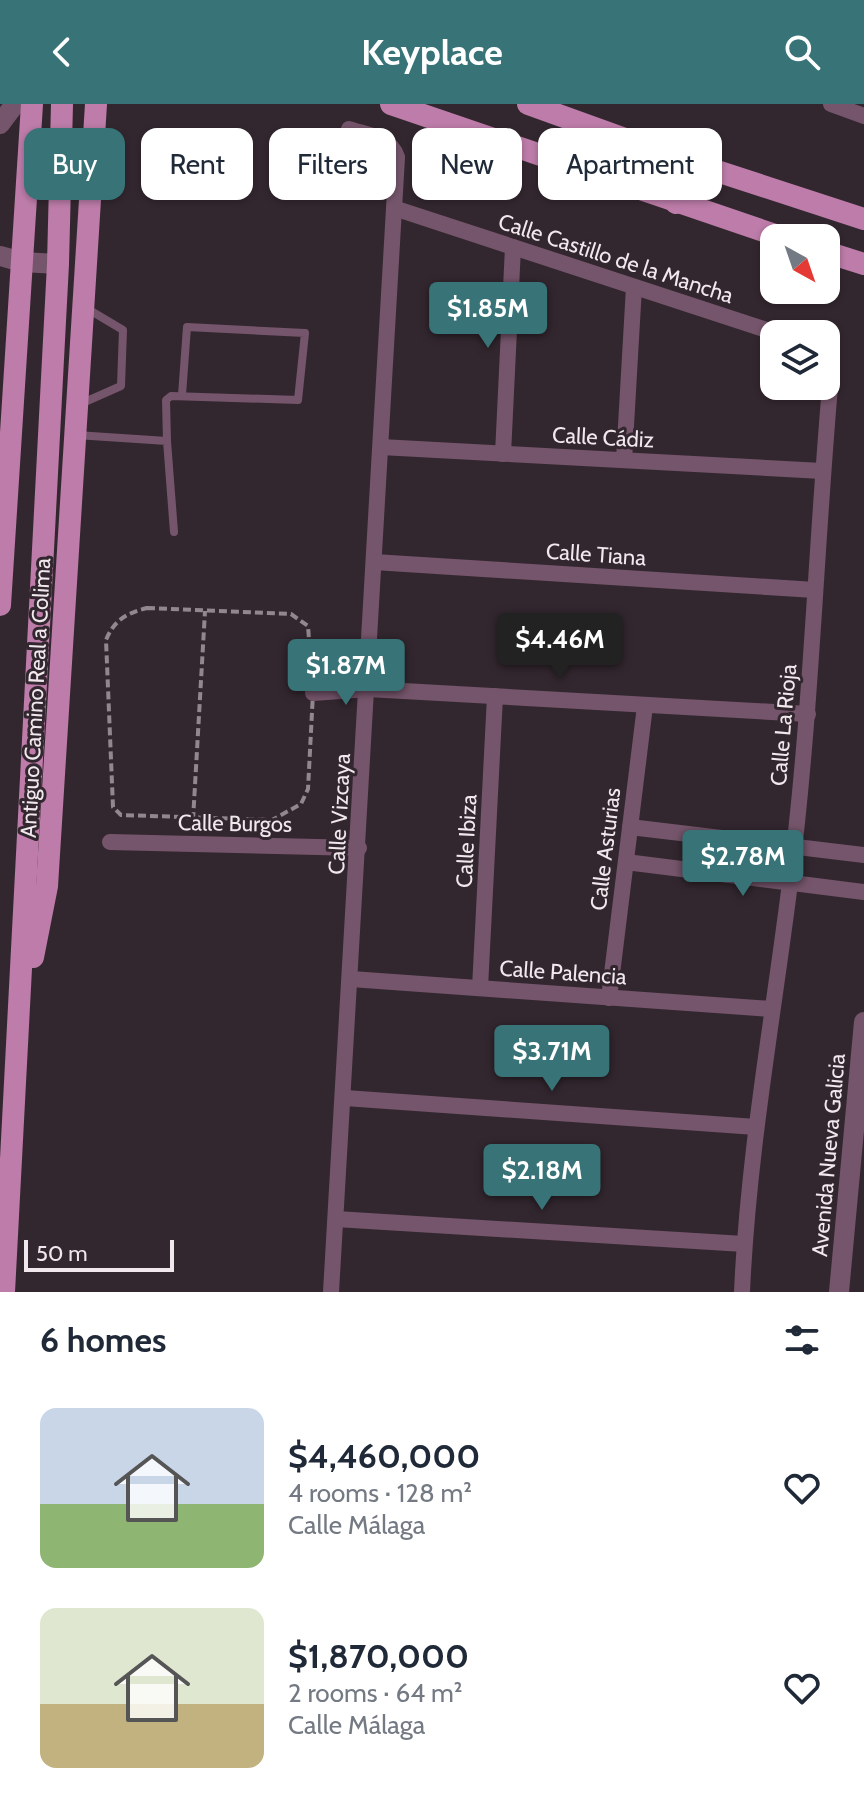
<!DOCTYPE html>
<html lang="en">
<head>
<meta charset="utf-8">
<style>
  :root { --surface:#fff; --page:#f2f2f3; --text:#1f2937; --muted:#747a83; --accent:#377377 }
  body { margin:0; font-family:Cabin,sans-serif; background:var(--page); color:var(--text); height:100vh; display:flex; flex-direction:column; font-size:30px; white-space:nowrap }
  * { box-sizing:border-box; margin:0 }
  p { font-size:26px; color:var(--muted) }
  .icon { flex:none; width:44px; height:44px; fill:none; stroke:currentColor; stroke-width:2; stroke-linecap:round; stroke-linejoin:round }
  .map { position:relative; height:1188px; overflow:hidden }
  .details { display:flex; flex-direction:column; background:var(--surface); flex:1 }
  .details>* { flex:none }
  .banner { position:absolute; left:24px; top:24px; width:816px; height:72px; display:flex; gap:16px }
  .needle { width:52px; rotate:140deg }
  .tools { position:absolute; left:760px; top:120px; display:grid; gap:16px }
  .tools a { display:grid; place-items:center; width:80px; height:80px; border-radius:16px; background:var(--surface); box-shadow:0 2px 6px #0004; font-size:40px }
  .scale { position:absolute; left:24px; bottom:20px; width:150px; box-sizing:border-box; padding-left:8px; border:4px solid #f1e8ee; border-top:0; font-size:22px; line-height:28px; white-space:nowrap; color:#f1e8ee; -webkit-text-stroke:6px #33272f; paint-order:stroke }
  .price { position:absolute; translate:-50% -68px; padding:0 18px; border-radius:8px; background:var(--accent); color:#fff; font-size:26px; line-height:52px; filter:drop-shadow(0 2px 4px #0008) }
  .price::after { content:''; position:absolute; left:50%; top:48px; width:24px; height:18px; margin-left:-12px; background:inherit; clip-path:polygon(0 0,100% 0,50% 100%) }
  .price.active { background:#222; color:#fff }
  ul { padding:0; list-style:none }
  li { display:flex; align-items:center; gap:24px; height:200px; padding:0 40px }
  li span { display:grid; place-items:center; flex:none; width:224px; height:160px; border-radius:16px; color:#555 }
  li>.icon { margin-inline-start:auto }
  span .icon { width:96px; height:96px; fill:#fffc; stroke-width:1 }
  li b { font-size:34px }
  h2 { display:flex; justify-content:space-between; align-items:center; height:96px; padding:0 40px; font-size:34px }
  .pill { padding:0 28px; border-radius:16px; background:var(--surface); box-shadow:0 2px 6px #0004; font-size:28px; line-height:72px }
  .pill.active { background:var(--accent); color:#fff }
  header { display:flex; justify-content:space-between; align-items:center; height:104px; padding:0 40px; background:var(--accent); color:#fff; font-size:36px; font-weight:700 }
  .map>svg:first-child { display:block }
</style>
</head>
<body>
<header><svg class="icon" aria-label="back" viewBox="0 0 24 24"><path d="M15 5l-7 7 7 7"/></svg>Keyplace<svg class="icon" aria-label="search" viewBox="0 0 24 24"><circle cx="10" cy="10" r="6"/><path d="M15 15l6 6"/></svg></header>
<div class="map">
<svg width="864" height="1188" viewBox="0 0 864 1188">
  <rect width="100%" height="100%" fill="#33272f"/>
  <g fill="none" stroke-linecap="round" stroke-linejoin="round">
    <g stroke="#92878e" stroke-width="4" stroke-dasharray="8 4" stroke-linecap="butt">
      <path d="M147,504L291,510L308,522L313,589L308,685L301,700L272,716L121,711L113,703L106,536C114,516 127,509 147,504Z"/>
      <path d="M193,716L205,507"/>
    </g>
    <g stroke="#75556b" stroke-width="8">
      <path d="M78,301L121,282L123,226L86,204"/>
      <path d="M76,331L167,337L174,428"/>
      <path d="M167,337L166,296L171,292L298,296L305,229L187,223L182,291"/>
    </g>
    <g stroke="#75556b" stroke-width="16">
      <path d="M831,0L864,12"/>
      <path d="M394,104L779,230"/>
      <path d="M381,343L822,367"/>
      <path d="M503,350L513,143"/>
      <path d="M624,356L634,183"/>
      <path d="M374,458L815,486"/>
      <path d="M313,589L368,585L808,610"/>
      <path d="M630,723L864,751"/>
      <path d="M110,738L359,744"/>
      <path d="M626,758L864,788"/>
      <path d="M351,875L771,905"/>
      <path d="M480,884L495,592"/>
      <path d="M609,894L645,602"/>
      <path d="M345,994L756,1023"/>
      <path d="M336,1115L744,1140"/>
      <path d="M331,1188L397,53C391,33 367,31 349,25"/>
      <path d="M742,1188C748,1050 773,915 790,779C812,606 816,433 832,260L826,247"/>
    </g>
    <g stroke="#75556b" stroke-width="20">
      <path d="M0,20L15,0"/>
      <path d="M0,152L22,158L58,160"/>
      <path d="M839,1188L864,918"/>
    </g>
    <g stroke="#bd7ca9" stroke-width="22">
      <path d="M391,0L784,134"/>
      <path d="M528,0L689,58L864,115"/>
      <path d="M676,99L689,58"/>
      <path d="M826,148L864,160"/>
      <path d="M0,501L32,0"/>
      <path d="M33,853L47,782L96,0"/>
      <path d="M4,1188L58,160L62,0"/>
    </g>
  </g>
  <g text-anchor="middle" stroke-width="6" stroke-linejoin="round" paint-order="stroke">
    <g font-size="22" fill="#f1e8ee" stroke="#33272f">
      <text transform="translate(616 154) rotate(18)" y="8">Calle Castillo de la Mancha</text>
      <text transform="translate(603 333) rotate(3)" y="8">Calle Cádiz</text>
      <text transform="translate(596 450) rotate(4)" y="8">Calle Tiana</text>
      <text transform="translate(35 594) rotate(-87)" y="8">Antiguo Camino Real a Colima</text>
      <text transform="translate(783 621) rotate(-85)" y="8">Calle La Rioja</text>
      <text transform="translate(339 710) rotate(-87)" y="8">Calle Vizcaya</text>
      <text transform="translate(235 719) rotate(1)" y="8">Calle Burgos</text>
      <text transform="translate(466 737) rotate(-87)" y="8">Calle Ibiza</text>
      <text transform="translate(605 745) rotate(-83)" y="8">Calle Asturias</text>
      <text transform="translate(563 868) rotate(4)" y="8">Calle Palencia</text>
      <text transform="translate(828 1051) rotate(-85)" y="8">Avenida Nueva Galicia</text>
    </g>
  </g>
</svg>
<div class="tools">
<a><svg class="needle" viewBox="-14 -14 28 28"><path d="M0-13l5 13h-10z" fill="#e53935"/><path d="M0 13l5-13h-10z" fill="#747a83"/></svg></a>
<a><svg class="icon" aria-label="layers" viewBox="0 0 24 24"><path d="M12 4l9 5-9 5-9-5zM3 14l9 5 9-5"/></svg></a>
</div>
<div class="scale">50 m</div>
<b class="price" style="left:488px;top:246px">$1.85M</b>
<b class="price active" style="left:560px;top:577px">$4.46M</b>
<b class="price" style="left:346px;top:603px">$1.87M</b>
<b class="price" style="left:743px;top:794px">$2.78M</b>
<b class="price" style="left:552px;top:989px">$3.71M</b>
<b class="price" style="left:542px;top:1108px">$2.18M</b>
<div class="banner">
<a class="pill active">Buy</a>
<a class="pill">Rent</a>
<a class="pill">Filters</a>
<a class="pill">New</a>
<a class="pill">Apartment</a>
</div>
</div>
<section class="details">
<h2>6 homes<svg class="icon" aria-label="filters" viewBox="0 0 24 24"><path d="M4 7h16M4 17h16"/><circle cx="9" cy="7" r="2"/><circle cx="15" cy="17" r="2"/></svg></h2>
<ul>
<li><span style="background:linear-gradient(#c9d6e8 60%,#8fb573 0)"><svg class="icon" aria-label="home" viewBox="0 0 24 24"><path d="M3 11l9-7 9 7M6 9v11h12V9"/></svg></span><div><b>$4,460,000</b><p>4 rooms · 128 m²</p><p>Calle Málaga</p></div><svg class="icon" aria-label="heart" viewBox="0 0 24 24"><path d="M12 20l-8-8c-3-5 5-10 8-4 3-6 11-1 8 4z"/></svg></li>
<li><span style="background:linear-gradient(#dfe7d0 60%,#c2b280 0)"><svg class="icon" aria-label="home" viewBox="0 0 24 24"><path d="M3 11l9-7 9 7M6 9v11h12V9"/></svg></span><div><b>$1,870,000</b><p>2 rooms · 64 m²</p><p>Calle Málaga</p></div><svg class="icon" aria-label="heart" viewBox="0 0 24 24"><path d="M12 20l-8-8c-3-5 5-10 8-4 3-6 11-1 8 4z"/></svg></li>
</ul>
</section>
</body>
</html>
